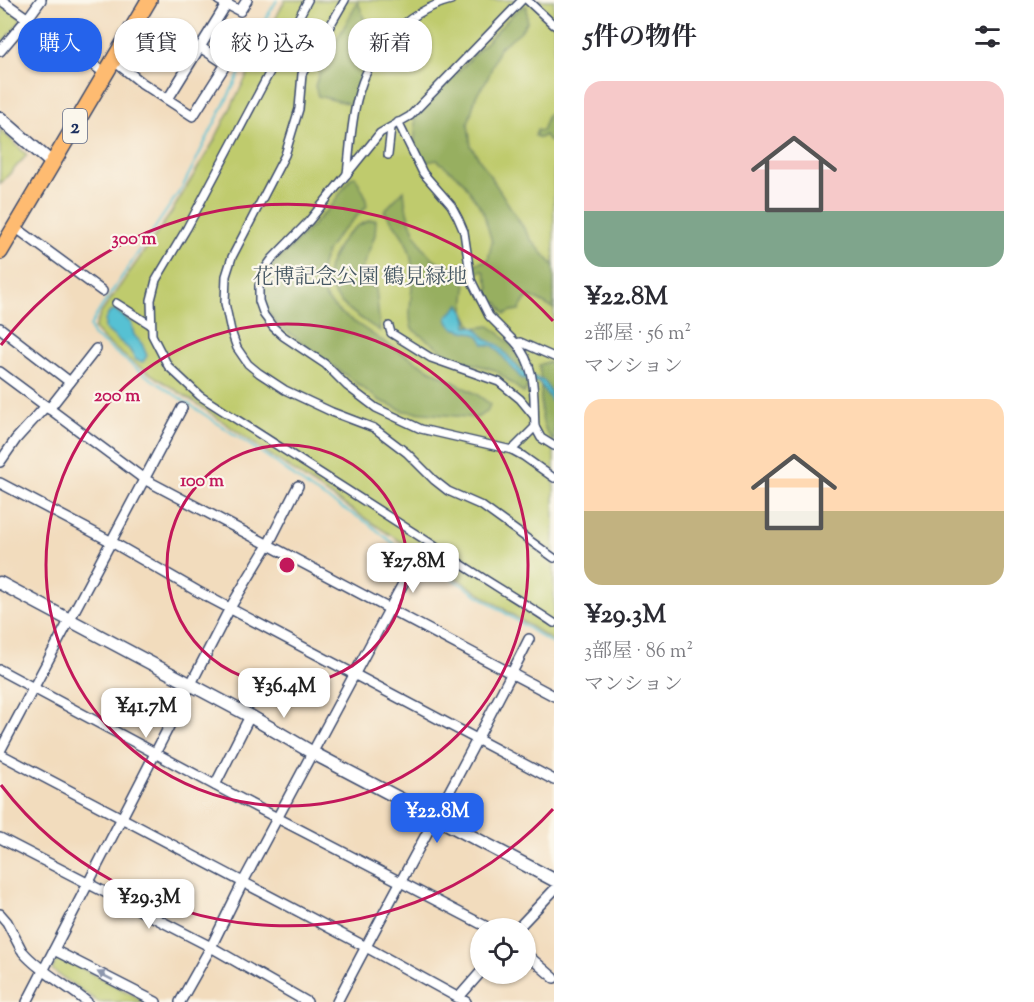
<!DOCTYPE html>
<html lang="ja">
<head>
<meta charset="utf-8">
<style>
  :root { --surface:#fff; --page:#f2f2f3; --text:#2b2b33; --muted:#7c7c81; --accent:#2563eb }
  body { margin:0; font-family:"Sorts Mill Goudy","Noto Serif JP",serif; background:var(--page); color:var(--text); height:100vh; display:flex; flex-direction:column; font-size:22px; white-space:nowrap }
  * { box-sizing:border-box; margin:0 }
  p { font-size:20px; color:var(--muted) }
  .icon { flex:none; width:33px; height:33px; fill:none; stroke:currentColor; stroke-width:2; stroke-linecap:round; stroke-linejoin:round }
  .map { position:relative; flex:1; overflow:hidden }
  .sheet { display:flex; flex-direction:column; background:var(--surface); width:480px }
  .sheet>* { flex:none }
  .guide { position:absolute; left:18px; top:18px; width:446px; height:54px; display:flex; gap:12px }
  .controls { position:absolute; left:470px; top:918px; display:grid; gap:12px }
  .controls a { display:grid; place-items:center; width:66px; height:66px; border-radius:50%; background:var(--surface); box-shadow:0 2px 4px #0004; font-size:30px }
  .price { position:absolute; translate:-50% -51px; padding:0 14px; border-radius:12px; background:#fff; color:#222; font-size:20px; line-height:39px; filter:drop-shadow(0 2px 3px #0008) }
  .price::after { content:''; position:absolute; left:50%; top:36px; width:18px; height:14px; margin-left:-9px; background:inherit; clip-path:polygon(0 0,100% 0,50% 100%) }
  .price.active { background:var(--accent); color:#fff }
  ul { padding:0; list-style:none }
  li { display:grid; align-content:center; gap:12px; height:318px; padding:0 30px }
  li span { display:grid; place-items:center; height:186px; border-radius:18px; color:#555 }
  li>.icon { margin-inline-start:auto }
  span .icon { width:108px; height:108px; fill:#fffc; stroke-width:1 }
  li b { font-size:26px }
  h2 { display:flex; justify-content:space-between; align-items:center; height:72px; padding:0 30px; font-size:26px }
  .chip { padding:0 21px; border-radius:24px; background:var(--surface); box-shadow:0 2px 4px #0004; font-size:21px; line-height:54px }
  .chip.active { background:var(--accent); color:#fff }
  main { display:flex; flex:1; min-height:0 }
  .map>svg:first-child { display:block }
</style>
</head>
<body>
<main>
<div class="map">
<svg width="554" height="1002" viewBox="0 0 554 1002">
  <rect width="100%" height="100%" fill="#fbf7ec"/>
  <filter id="ink" filterUnits="userSpaceOnUse"><feTurbulence type="fractalNoise" baseFrequency=".0167" numOctaves="2"/><feDisplacementMap in="SourceGraphic" scale="12" xChannelSelector="R" yChannelSelector="G"/><feConvolveMatrix kernelMatrix="1 2 1 2 8 2 1 2 1" color-interpolation-filters="sRGB"/></filter>
  <filter id="wash" filterUnits="userSpaceOnUse"><feTurbulence type="fractalNoise" baseFrequency=".008" numOctaves="4" result="noise"/><feDisplacementMap in="SourceGraphic" scale="24" xChannelSelector="R" yChannelSelector="G"/><feGaussianBlur stdDeviation="1.35" result="paint"/><feColorMatrix in="noise" values="0 0 0 0 0 0 0 0 0 0 0 0 0 0 0 0 0 1.4 0 .05"/><feComposite in="paint" operator="in"/></filter>
  <g filter="url(#wash)">
    <rect width="100%" height="100%" fill="#f2dcbd"/>
    <g fill="#bfcb6d" stroke="#6d7d66" stroke-width="1.5">
      <path d="M285,0H554V642L308,481L196,403L132,362L104,340L94,329L101,313L171,213L213,143Z"/>
      <path d="M0,3L20,16L21,21L0,46Z"/>
      <path d="M0,129L27,155L0,184Z"/>
      <path d="M58,956L147,1002H98L52,970Z"/>
    </g>
    <g fill="#97af60" stroke="#596f5f" stroke-width="1.5">
      <path d="M358,2L375,48L366,63L351,104L318,96L315,86L321,68Z"/>
      <path d="M524,6H527V22L520,32L499,48L488,78L476,96L468,124L471,146L532,241L554,266V309L530,296L525,300L519,310L512,311L505,314L498,303L485,300L482,293L490,289L484,271L475,272L474,264L488,260L492,242L483,211L462,180L437,160L422,163L415,150L417,149L414,143C415,140 416,121 414,118L515,12Z"/>
      <path d="M554,105V144L549,141L545,135L540,138L535,136L537,130L542,131L548,114L551,115Z"/>
      <path d="M355,176L365,195L367,206L336,237L325,255L322,265L320,280L325,297L338,311L381,340L427,368L476,394L490,404L487,412L476,418L404,411L379,400L276,323L265,308L263,287L266,278L271,268L332,205L351,178Z"/>
      <path d="M404,190C405,215 418,254 443,264C449,267 456,266 462,266L466,288L464,311L473,328L490,326C513,344 522,356 529,384L524,393L495,370L453,358L412,329C408,315 411,302 412,287C415,251 406,238 384,211Z"/>
      <path d="M371,220H376L375,235L357,281L376,288L380,331C360,317 324,299 328,270C329,264 332,259 335,253C342,236 353,226 371,220Z"/>
      <path d="M547,362L554,363V442C533,420 545,392 539,365Z"/>
    </g>
    <g fill="#57c1d3" stroke="#397898" stroke-width="1.5">
      <path d="M460,304L467,319V326L475,327L487,340L498,345L522,372L544,381L554,399V405L539,382H530L520,377L494,346L484,344C482,341 481,338 479,336C468,328 449,334 447,317Z"/>
      <path d="M115,310L131,323L134,335L142,344L147,356L143,362L136,360L129,349L105,329V321L109,313Z"/>
    </g>
    <g fill="none" stroke-linecap="round" stroke-linejoin="round">
      <path stroke="#57c1d3" stroke-width="2" d="M277,0L260,28L250,53L183,186L101,308L90,326L93,335L141,372L274,461L312,490L368,523L399,548L464,586L554,645"/>
    </g>
  </g>
  <g filter="url(#ink)">
    <g fill="none" stroke-linecap="round" stroke-linejoin="round">
      <defs>
        <g id="pedestrian">
          <path d="M308,0L187,228L156,280L151,300L152,335L168,366L200,396L433,545C472,573 514,596 554,623"/>
          <path d="M345,0L302,74L299,109L285,155L232,257L226,276L225,303L231,331L237,348L248,364L259,373L285,390L332,412L374,428L407,453L434,480L448,491L482,506L554,558"/>
          <path d="M522,0L410,116L380,133L309,221L272,259L264,270L259,286V301L264,315L273,327L283,336L325,364L347,386L376,408L421,429L512,450L523,456L554,478"/>
          <path d="M527,0L554,25"/>
          <path d="M398,122L423,173L451,205L458,218L464,232L471,280L489,316L516,343L520,342L554,357"/>
          <path d="M388,155L391,128"/>
          <path d="M347,174C350,150 351,124 357,100C368,53 404,12 451,0"/>
          <path d="M116,303L151,325"/>
          <path d="M389,326L391,333L431,358L499,382L520,399L534,416"/>
          <path d="M535,427L541,438L554,446"/>
          <path d="M512,450L535,427C533,397 538,369 516,343"/>
        </g>
        <g id="minor">
          <path d="M1,0L105,73"/>
          <path d="M219,0L240,11L247,0"/>
          <path d="M0,51L28,18L41,0"/>
          <path d="M113,60L142,83L193,116L226,64L200,47"/>
          <path d="M168,99L226,5"/>
          <path d="M15,227L102,291"/>
          <path d="M0,328L70,382"/>
          <path d="M0,372L144,479L554,696"/>
          <path d="M49,409L96,349"/>
          <path d="M0,462L16,439L46,406"/>
          <path d="M0,483L110,541L197,591L554,780"/>
          <path d="M0,670L237,797L489,928"/>
          <path d="M0,751L182,408"/>
          <path d="M0,754L366,947L466,1002"/>
          <path d="M215,785L250,716"/>
          <path d="M0,838L211,947L307,1002"/>
          <path d="M0,914L7,922L21,949"/>
          <path d="M518,928L554,890"/>
          <path d="M54,950L156,1002"/>
          <path d="M23,952C39,971 67,985 87,1002"/>
          <path d="M525,953L554,978"/>
          <path d="M459,997L480,973"/>
          <path d="M27,1002L230,608L268,545L298,486"/>
          <path d="M180,1002L211,947L243,882L413,565"/>
          <path d="M337,1002C400,880 468,761 529,639"/>
        </g>
        <g id="tertiary">
          <path d="M0,118L53,164"/>
          <path d="M0,583L250,716L313,753L554,880"/>
        </g>
        <path id="primary" d="M0,252L149,0"/>
      </defs>
      <use href="#pedestrian" stroke="#3b496c" stroke-width="10"/>
      <use href="#minor" stroke="#3b496c" stroke-width="12"/>
      <use href="#tertiary" stroke="#3b496c" stroke-width="15"/>
      <use href="#primary" stroke="#3b496c" stroke-width="18"/>
      <use href="#pedestrian" stroke="#fff" stroke-width="7"/>
      <use href="#minor" stroke="#fff" stroke-width="9"/>
      <use href="#tertiary" stroke="#fff" stroke-width="12"/>
      <use href="#primary" stroke="#febb71" stroke-width="15"/>
    </g>
    <defs><path id="oneway-solid" d="M-6-.8H1V-3.2L6.5 0L1 3.2V.8H-6Z" transform="scale(1.5)"/></defs>
    <use fill="#8d97ae" href="#oneway-solid" transform="translate(105 976) rotate(-153)"/>
  </g>
  <g fill="none" stroke="#c2185b" stroke-width="3">
    <circle cx="287" cy="565" r="120"/>
    <circle cx="287" cy="565" r="241"/>
    <path d="M553 809A361 361 0 0 1 1 785M1 345A361 361 0 0 1 553 321"/>
  </g>
  <g text-anchor="middle" stroke-width="4.5" stroke-linejoin="round" paint-order="stroke">
    <rect fill="#fbf7ec" stroke="#5e6b89" stroke-width="1.5" x="63" y="109" width="24" height="34" rx="4.5"/>
    <g font-size="20" font-weight="bold" fill="#1b2f5e">
      <text x="75" y="133">2</text>
    </g>
    <g font-size="21" fill="#445662" stroke="#fbf7ec">
      <text x="360" y="283">花博記念公園 鶴見緑地</text>
    </g>
  </g>
  <circle cx="287" cy="565" r="9" fill="#c2185b" stroke="#fbf7ec" stroke-width="3"/>
  <g font-size="18" text-anchor="middle" font-weight="bold" fill="#c2185b" stroke="#fbf7ec" stroke-width="4.5" stroke-linejoin="round" paint-order="stroke">
    <text x="134" y="244">300 m</text>
    <text x="117" y="401">200 m</text>
    <text x="202" y="486">100 m</text>
  </g>
</svg>
<div class="controls">
<a><svg class="icon" aria-label="locate" viewBox="0 0 24 24"><circle cx="12" cy="12" r="6"/><path d="M12 2v4M12 18v4M2 12h4M18 12h4"/></svg></a>
</div>
<b class="price" style="left:413px;top:594px">¥27.8M</b>
<b class="price" style="left:284px;top:719px">¥36.4M</b>
<b class="price" style="left:146px;top:739px">¥41.7M</b>
<b class="price active" style="left:437px;top:844px">¥22.8M</b>
<b class="price" style="left:149px;top:930px">¥29.3M</b>
<div class="guide">
<a class="chip active">購入</a>
<a class="chip">賃貸</a>
<a class="chip">絞り込み</a>
<a class="chip">新着</a>
</div>
</div>
<section class="sheet">
<h2>5件の物件<svg class="icon" aria-label="filters" viewBox="0 0 24 24"><path d="M4 7h16M4 17h16"/><circle cx="9" cy="7" r="2"/><circle cx="15" cy="17" r="2"/></svg></h2>
<ul>
<li><span style="background:linear-gradient(#f6c9c9 70%,#7fa58c 0)"><svg class="icon" aria-label="home" viewBox="0 0 24 24"><path d="M3 11l9-7 9 7M6 9v11h12V9"/></svg></span><div><b>¥22.8M</b><p>2部屋 · 56 m²</p><p>マンション</p></div></li>
<li><span style="background:linear-gradient(#ffd9b3 60%,#c2b280 0)"><svg class="icon" aria-label="home" viewBox="0 0 24 24"><path d="M3 11l9-7 9 7M6 9v11h12V9"/></svg></span><div><b>¥29.3M</b><p>3部屋 · 86 m²</p><p>マンション</p></div></li>
</ul>
</section>
</main>
</body>
</html>
